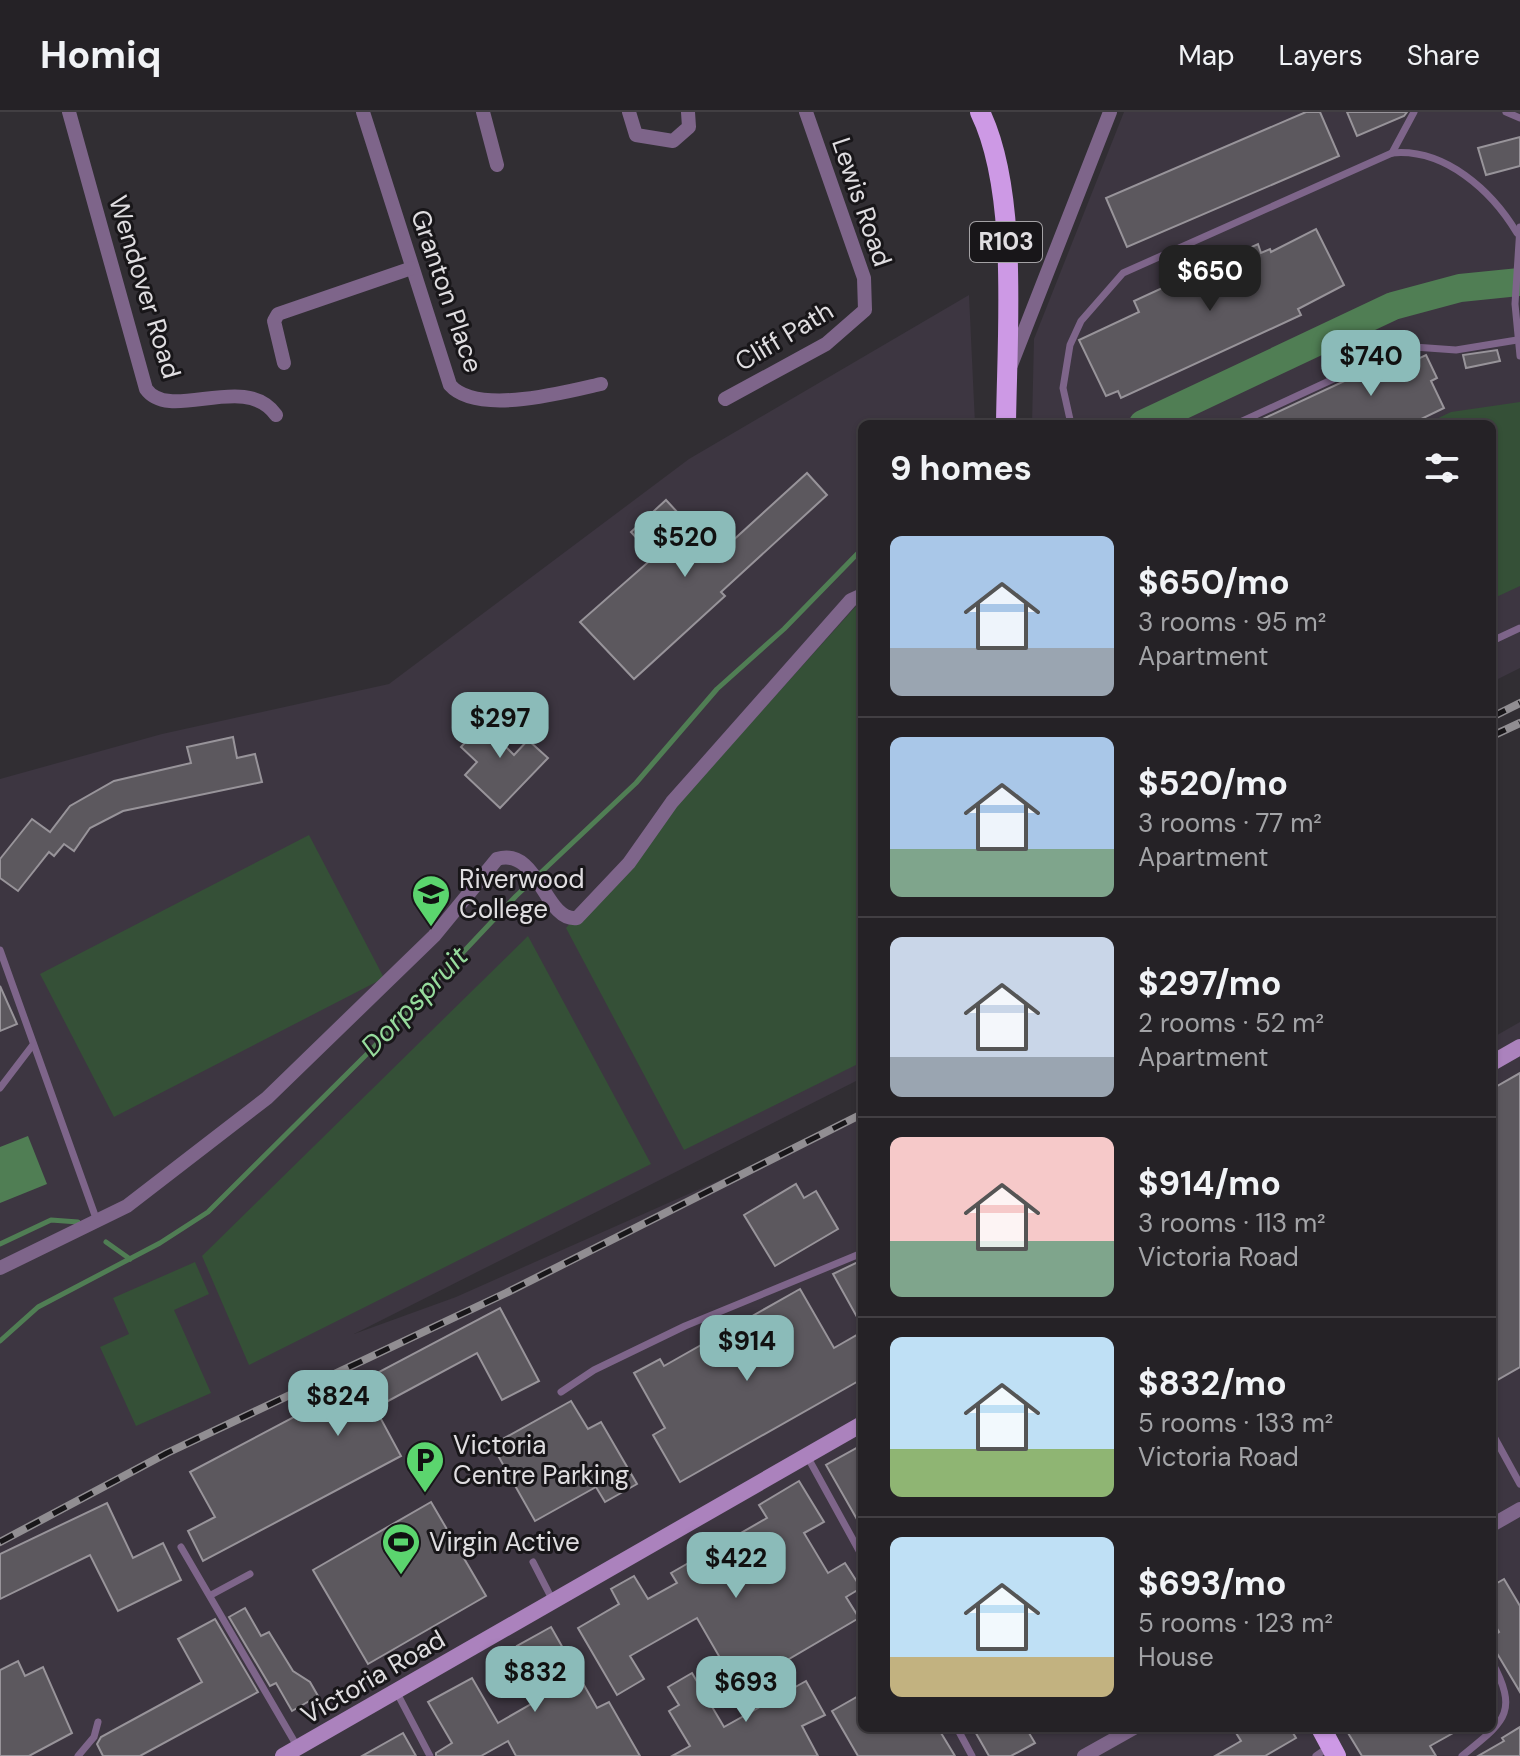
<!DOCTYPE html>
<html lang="en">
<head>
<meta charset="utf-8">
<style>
  :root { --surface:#252226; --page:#312f32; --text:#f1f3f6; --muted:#a3a4a7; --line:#423f43; --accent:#8bbbb9 }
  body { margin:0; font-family:"DM Sans",sans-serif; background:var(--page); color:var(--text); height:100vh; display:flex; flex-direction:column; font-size:30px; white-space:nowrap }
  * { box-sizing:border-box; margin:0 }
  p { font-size:26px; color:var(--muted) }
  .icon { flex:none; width:44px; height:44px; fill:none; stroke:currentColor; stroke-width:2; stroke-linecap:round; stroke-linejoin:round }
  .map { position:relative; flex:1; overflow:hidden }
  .sheet { position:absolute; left:858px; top:308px; width:638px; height:1312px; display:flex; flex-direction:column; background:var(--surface); border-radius:12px; box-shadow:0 2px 6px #0004,0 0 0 2px var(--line) }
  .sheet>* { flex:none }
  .price { position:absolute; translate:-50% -68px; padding:0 18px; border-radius:16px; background:var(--accent); color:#111; font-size:26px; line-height:52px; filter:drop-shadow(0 2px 4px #0008) }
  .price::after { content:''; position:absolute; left:50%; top:48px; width:24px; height:18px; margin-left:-12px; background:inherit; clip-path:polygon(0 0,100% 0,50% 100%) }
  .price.current { background:#222; color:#fff }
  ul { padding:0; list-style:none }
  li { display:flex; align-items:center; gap:24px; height:200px; padding:0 32px }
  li+li { border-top:2px solid var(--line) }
  li span { display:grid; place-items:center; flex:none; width:224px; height:160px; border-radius:12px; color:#555 }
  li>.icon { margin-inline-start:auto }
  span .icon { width:96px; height:96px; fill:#fffc; stroke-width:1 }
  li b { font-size:34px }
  h2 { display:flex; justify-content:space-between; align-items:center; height:96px; padding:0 32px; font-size:34px }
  header { display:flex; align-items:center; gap:48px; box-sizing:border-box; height:112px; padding:0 40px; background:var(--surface); border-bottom:2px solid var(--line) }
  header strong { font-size:38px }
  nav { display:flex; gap:44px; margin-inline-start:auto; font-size:28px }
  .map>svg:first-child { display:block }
</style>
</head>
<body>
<header>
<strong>Homiq</strong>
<nav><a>Map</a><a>Layers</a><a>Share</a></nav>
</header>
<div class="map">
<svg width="1520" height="1644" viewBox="0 0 1520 1644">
  <rect width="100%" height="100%" fill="#312e33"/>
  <g fill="#3d3641">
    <path d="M1124,0H1520V556L1492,570V312H1032L1034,227Z"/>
    <path d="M969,183L975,312H862V966L354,1222L456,1185L862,1005V1616H1492V926L1520,910V1644H0V667L162,622L389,572L689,347Z"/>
  </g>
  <g fill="#355037">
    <path d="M1520,290V474L1492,487V312H1426L1451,300Z"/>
    <path d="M858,492L862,495V950L684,1038L566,816Z"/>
    <path d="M309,723L384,866L114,1005L40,862Z"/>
    <path d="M528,824L651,1052L249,1253L202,1144Z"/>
    <path d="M195,1150L209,1182L174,1198L211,1281L136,1314L100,1235L129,1222L113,1186Z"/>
  </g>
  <path fill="#507e54" d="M28,1024L47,1072L0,1091V1035Z"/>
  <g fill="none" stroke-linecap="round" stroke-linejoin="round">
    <g stroke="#507e54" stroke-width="5">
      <path d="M106,1130L130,1147"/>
      <path d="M0,1132L51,1108L78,1110"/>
      <path d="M0,1229L38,1195L160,1131L208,1100L370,939L516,784L636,671L717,577L784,517L862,437"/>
    </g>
    <path stroke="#507e54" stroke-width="28" d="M1143,312L1393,194L1460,176L1520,170"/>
  </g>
  <g fill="#5c585e" stroke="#98949a" stroke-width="2">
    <path d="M1306,0H1320L1339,44L1127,135L1106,86Z"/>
    <path d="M1347,0H1407L1404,4L1357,24Z"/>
    <path d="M1520,25V54L1486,63L1478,36Z"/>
    <path d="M1316,117L1344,173L1298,197L1301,203L1121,286L1118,279L1106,284L1079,228L1139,200L1134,189L1258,132L1261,141L1270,137L1271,140Z"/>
    <path d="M1497,238L1500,249L1466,256L1463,243Z"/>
    <path d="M1426,243L1437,266L1431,269L1444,296L1411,312H1252L1396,245L1403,244L1407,252Z"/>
    <path d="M807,361L827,383L721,480L725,484L634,567L580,510L654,445L631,420L666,388L679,402L669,411L698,442L710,431L719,441Z"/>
    <path d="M496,596L512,610L497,626L514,643L528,628L548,646L500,696L465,663L477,650L461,635Z"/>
    <path d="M233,625L237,646L255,642L262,670L123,699L90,716L74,739L64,732L54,744L49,740L18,779L0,766V747L32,707L50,720L70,694L114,669L191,651L187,635Z"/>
    <path d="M0,874L17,912L0,919Z"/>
    <path d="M1520,961V1255L1492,1271V977Z"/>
    <path d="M796,1072L804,1086L816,1079L838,1117L775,1154L744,1103Z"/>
    <path d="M862,1148V1214L833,1162Z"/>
    <path d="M800,1177L834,1236L862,1220V1267L680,1370L653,1323L665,1316L634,1261L660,1247L664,1254Z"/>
    <path d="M500,1196L539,1269L502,1288L477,1241L375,1296L401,1344L203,1449L188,1419L215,1405L190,1360Z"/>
    <path d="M571,1289L588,1317L601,1310L637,1372L605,1390L596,1375L535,1409L492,1333Z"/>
    <path d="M862,1333V1416L826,1353Z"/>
    <path d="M799,1369L824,1410L804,1421L828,1461L845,1451L861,1476L846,1485L859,1506L738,1577L697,1506L630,1544L644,1567L617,1583L578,1516L619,1492L611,1477L634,1464L648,1487L677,1471L671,1461L767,1406L759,1393Z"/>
    <path d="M431,1390L486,1484L368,1552L313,1458Z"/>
    <path d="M107,1391L133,1446L163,1431L181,1468L118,1499L90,1443L0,1487V1442Z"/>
    <path d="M1504,1467L1520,1494V1580L1492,1533V1525L1499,1520L1492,1508V1474Z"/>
    <path d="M245,1496L261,1524L269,1520L293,1559L310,1570L318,1584L292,1599L276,1571L270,1574L229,1505Z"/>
    <path d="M215,1507L258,1580L140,1644H103L97,1632L101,1625L202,1570L178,1527Z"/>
    <path d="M551,1515L597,1596L609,1590L640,1644H516L508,1629L481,1644H436V1641L452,1631L428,1590L472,1566L498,1611L545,1584L517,1534Z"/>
    <path d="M18,1549L25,1564L43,1555L72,1621L29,1644H0V1558Z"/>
    <path d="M692,1561L724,1615L806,1569L825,1603L802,1614L818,1644H672L690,1634L669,1599L679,1593L668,1575Z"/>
    <path d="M862,1582V1616H938L955,1644H858L832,1599Z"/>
    <path d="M1520,1615V1644H1478L1504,1629L1502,1626Z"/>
    <path d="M973,1616H1026L1035,1631L1011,1644H989Z"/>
    <path d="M1233,1616H1290L1296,1626L1265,1644H1215L1241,1629Z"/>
    <path d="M1345,1616H1462L1430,1634L1436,1644H1362Z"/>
    <path d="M403,1621L416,1644H362Z"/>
  </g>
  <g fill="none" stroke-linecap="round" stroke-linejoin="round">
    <g stroke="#7e658a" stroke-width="7">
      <path d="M1506,0L1520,6"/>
      <path d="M1392,41L1414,0"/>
      <path d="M1520,115L1515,192L1520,244"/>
      <path d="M1071,312L1063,276L1070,233L1081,209L1123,161L1392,41C1445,36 1492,79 1517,121"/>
      <path d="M1236,312L1394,239L1414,235L1456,238L1517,228"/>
      <path d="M1492,529L1520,516"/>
      <path d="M0,838L97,1109"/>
      <path d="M0,976L32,934"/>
      <path d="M561,1280L594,1258L685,1214L862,1141"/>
      <path d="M1492,1321L1520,1372"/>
      <path d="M807,1344L862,1444"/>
      <path d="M181,1435L297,1634"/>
      <path d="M533,1450L552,1487"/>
      <path d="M211,1483L250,1462"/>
      <path d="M396,1579L430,1644"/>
      <path d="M957,1616L972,1644"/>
      <path d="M78,1644L94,1625L98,1610"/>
      <path d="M1316,1644L1329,1635"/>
      <path d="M1462,1644C1503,1610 1520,1602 1492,1550"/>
    </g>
    <g stroke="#7e658a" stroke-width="14">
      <path d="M69,0L146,277C170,311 245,259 276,303"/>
      <path d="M363,0L450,273C477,304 566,280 601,272"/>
      <path d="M483,0L497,53"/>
      <path d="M629,0L636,23L673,29L689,15L688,0"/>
      <path d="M284,251L274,209L278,202L412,156"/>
      <path d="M1011,253L1110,0"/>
      <path d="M725,287L826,232L865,198L864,166L806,0"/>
      <path d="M0,1156L127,1094L267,986L434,824L497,747C539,734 544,810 577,806L629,751L672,690L851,488L862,483"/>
      <path d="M1492,1413L1520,1397"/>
      <path d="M1084,1644L1134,1616"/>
    </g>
    <g stroke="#ab82bd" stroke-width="16">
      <path d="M1492,951L1520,935"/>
      <path d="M283,1644L862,1312"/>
    </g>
    <g stroke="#cd99e5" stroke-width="20">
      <path d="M980,0C1019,80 1007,222 1006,312"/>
      <path d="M1321,1616L1336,1644"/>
    </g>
    <defs>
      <g id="rail">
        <path d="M1492,605L1520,591"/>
        <path d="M1492,624L1520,611"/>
        <path d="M0,1430L167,1341L506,1181L862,1002"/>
      </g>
    </defs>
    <use href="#rail" stroke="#918e92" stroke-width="8"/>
    <use href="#rail" stroke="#181619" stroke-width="5" stroke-dasharray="15" stroke-linecap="butt"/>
  </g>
  <defs>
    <symbol id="school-pin" viewBox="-11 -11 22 30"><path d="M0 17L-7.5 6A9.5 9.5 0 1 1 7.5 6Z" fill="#5bd56e" stroke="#181619"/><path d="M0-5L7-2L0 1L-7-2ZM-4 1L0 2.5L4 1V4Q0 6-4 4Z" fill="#111"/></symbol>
    <symbol id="parking-pin" viewBox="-11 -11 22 30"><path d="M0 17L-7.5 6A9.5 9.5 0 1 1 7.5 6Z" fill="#5bd56e" stroke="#181619"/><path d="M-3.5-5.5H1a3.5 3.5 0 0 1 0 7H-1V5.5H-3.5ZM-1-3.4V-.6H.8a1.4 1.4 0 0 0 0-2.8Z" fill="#111"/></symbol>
    <symbol id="stadium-pin" viewBox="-11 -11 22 30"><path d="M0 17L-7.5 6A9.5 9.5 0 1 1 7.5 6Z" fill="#5bd56e" stroke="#181619"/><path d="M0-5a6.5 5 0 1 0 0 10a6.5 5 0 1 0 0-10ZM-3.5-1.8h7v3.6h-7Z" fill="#111"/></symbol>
  </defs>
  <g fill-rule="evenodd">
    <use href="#school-pin" x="409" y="760" width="44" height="60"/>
    <use href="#parking-pin" x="403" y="1326" width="44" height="60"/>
    <use href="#stadium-pin" x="379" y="1408" width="44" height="60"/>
  </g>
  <g text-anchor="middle" stroke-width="6" stroke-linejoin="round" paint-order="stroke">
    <rect fill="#181619" stroke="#a4a2a5" stroke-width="2" x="970" y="110" width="72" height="40" rx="6"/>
    <g font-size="24" font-weight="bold" fill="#e0dee1">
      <text x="1006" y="138">R103</text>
    </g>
    <g font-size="26" fill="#e0dee1" stroke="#181619">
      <text transform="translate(862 90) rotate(71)" y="9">Lewis Road</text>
      <text transform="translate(145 175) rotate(73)" y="9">Wendover Road</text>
      <text transform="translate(447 179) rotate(71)" y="9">Granton Place</text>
      <text transform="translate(784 224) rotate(-31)" y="9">Cliff Path</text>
      <text transform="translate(373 1565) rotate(-30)" y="9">Victoria Road</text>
    </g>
    <g font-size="26" fill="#e0dee1" stroke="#181619" text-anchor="start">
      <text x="459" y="776">Riverwood<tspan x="459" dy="30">College</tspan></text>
      <text x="453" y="1342">Victoria<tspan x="453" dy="30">Centre Parking</tspan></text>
      <text x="429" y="1439">Virgin Active</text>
    </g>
    <g font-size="28" font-style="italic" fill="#96db9c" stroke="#181619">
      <text transform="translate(414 889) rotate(-46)" y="10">Dorpspruit</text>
    </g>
  </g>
</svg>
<b class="price current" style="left:1210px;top:201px">$650</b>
<b class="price" style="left:1371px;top:286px">$740</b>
<b class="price" style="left:685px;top:467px">$520</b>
<b class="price" style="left:500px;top:648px">$297</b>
<b class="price" style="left:747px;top:1271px">$914</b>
<b class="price" style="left:338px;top:1326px">$824</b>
<b class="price" style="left:736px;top:1488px">$422</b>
<b class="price" style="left:535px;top:1602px">$832</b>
<b class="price" style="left:746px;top:1612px">$693</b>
<section class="sheet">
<h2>9 homes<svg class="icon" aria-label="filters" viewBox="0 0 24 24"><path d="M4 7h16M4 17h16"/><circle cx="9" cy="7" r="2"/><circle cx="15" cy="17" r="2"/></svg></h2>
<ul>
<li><span style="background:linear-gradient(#a9c7e8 70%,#9aa5b1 0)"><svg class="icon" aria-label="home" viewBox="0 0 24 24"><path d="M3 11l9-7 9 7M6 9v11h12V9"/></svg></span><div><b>$650/mo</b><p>3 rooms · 95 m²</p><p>Apartment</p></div></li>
<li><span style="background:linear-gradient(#a9c7e8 70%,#7fa58c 0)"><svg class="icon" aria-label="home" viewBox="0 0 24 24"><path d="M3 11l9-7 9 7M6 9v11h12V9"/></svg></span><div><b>$520/mo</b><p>3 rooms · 77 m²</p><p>Apartment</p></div></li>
<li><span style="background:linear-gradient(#c9d6e8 75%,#9aa5b1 0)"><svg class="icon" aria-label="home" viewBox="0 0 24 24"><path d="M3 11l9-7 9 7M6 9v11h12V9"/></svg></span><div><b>$297/mo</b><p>2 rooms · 52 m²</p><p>Apartment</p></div></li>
<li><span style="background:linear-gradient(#f6c9c9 65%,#7fa58c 0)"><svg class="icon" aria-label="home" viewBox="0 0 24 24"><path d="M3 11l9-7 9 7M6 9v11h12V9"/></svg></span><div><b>$914/mo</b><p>3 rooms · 113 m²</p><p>Victoria Road</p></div></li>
<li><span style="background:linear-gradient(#bfe0f5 70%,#8fb573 0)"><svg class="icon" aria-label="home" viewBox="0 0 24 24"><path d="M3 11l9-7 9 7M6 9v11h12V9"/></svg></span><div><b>$832/mo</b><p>5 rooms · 133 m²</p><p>Victoria Road</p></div></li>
<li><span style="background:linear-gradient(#bfe0f5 75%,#c2b280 0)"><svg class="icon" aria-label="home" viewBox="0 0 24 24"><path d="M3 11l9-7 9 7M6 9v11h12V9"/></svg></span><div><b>$693/mo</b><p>5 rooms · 123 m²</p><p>House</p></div></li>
</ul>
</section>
</div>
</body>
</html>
